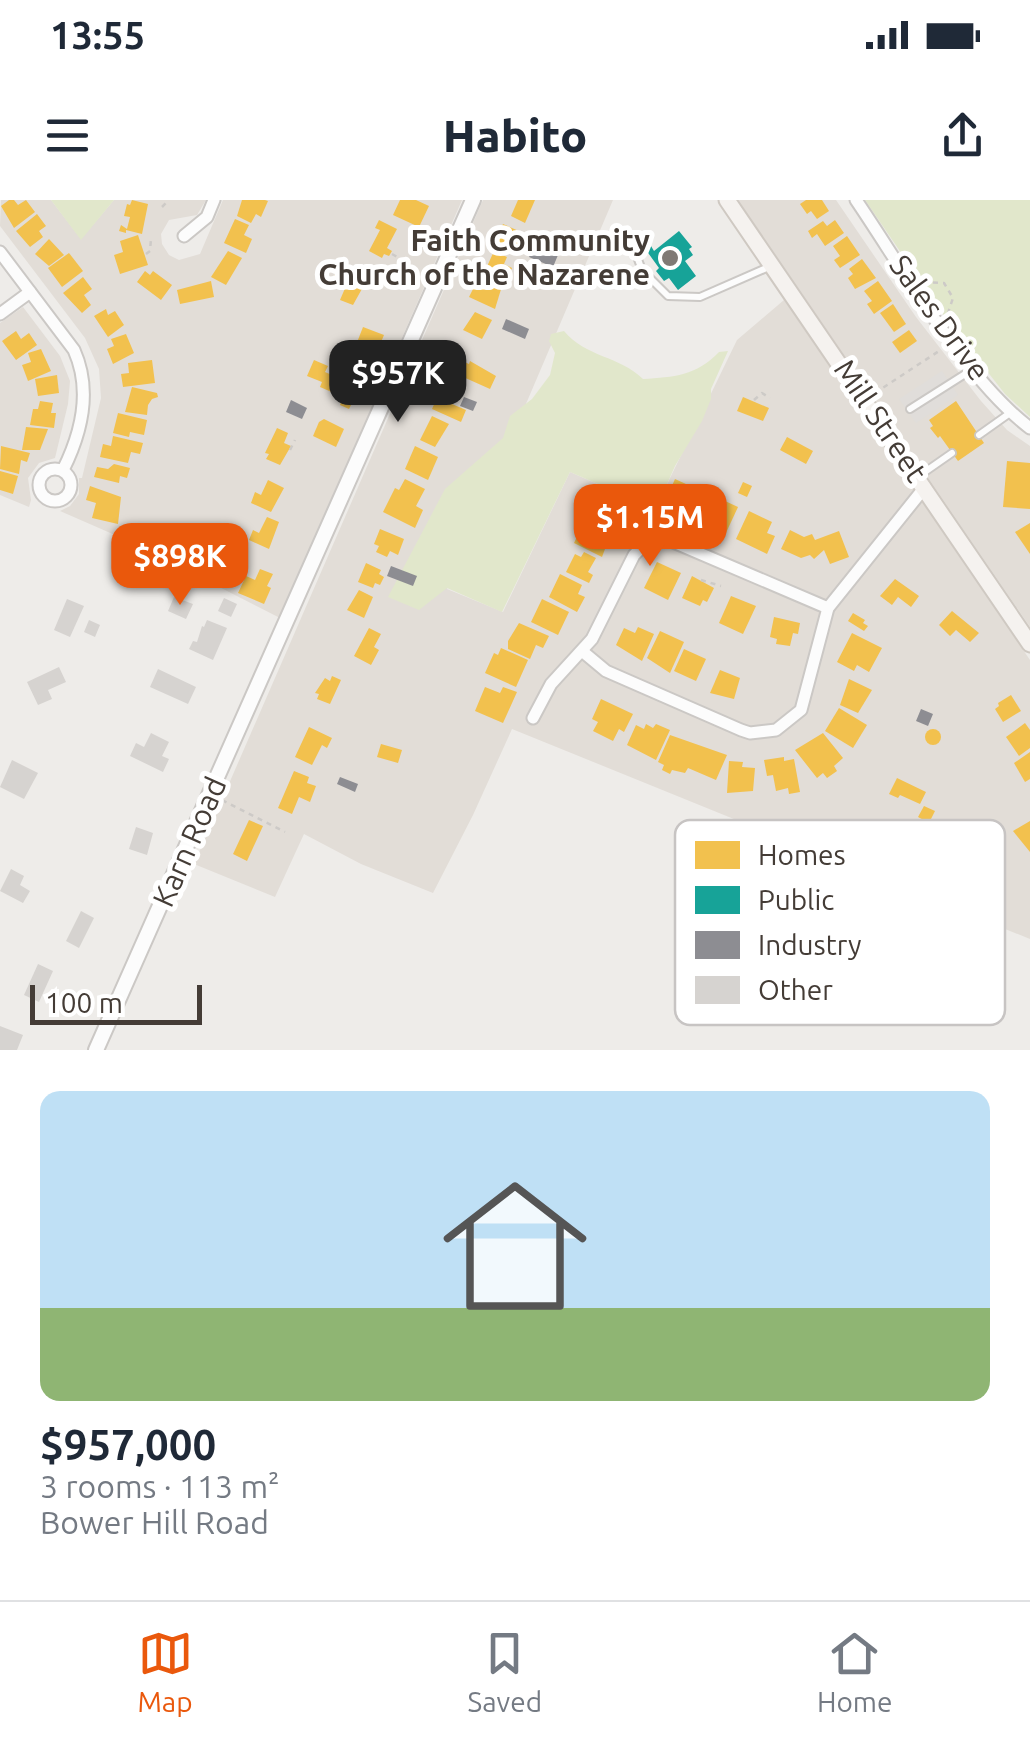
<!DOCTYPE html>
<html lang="en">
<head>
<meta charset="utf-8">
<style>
  :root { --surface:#fff; --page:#f2f2f3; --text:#1f2937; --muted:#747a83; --line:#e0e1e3; --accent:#ea580c }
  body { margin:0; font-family:Ubuntu,sans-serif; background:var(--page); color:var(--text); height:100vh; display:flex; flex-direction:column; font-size:38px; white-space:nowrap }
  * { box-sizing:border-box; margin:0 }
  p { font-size:32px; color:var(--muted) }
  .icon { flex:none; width:55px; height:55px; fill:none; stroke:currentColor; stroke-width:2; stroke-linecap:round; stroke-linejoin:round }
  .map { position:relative; height:850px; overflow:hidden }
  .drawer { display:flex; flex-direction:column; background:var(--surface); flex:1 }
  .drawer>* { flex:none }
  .scale { position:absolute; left:30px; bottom:25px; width:172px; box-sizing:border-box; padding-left:10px; border:5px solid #443c36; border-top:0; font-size:28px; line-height:35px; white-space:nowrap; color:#443c36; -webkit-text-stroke:8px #fff; paint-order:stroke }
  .price { position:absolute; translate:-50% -85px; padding:0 22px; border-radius:20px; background:var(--accent); color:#fff; font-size:32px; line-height:65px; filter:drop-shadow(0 2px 5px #0008) }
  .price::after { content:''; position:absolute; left:50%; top:60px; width:30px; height:22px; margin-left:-15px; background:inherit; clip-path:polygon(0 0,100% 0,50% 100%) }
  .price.current { background:#222; color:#fff }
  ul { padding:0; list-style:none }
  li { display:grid; align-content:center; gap:20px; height:530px; padding:0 40px }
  li span { display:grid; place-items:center; height:310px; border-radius:20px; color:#555 }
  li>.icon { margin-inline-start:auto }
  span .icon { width:180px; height:180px; fill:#fffc; stroke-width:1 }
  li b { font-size:42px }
  .status { display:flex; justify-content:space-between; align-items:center; height:70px; padding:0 50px; background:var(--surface); direction:ltr }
  .status svg { height:28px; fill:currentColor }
  header { display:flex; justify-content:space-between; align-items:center; height:130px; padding:0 40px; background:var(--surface); font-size:45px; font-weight:800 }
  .tab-bar { display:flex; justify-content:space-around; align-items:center; height:140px; border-top:2px solid var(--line); background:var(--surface); font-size:28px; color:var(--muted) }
  .tab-bar a { display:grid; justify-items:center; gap:5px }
  .tab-bar .current { color:var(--accent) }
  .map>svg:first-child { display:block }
</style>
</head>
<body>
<div class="status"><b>13:55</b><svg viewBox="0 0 49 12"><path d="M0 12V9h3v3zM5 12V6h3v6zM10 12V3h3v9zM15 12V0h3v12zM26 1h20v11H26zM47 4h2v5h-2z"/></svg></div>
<header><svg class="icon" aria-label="menu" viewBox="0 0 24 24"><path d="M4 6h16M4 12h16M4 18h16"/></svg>Habito<svg class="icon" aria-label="share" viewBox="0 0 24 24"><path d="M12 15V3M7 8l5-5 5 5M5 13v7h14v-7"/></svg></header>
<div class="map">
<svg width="1030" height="850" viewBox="0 0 1030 850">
  <rect width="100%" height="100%" fill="#eeece9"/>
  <g fill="#e2ddd7">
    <path d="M1,0H51L81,39L114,0H206L197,15L169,20L161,34L162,44L169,55L179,60L200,54L223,0H462L280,418L131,342L60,311L70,306L79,294V278H82L101,198L99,169L85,138L0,26Z"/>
    <path d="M483,0H613L447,389L503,412L570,272L655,309L737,140L784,100L1030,460V739L512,529L473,615L433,693L361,664L304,634L275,697L194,664Z"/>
    <path d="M738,0H836L916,117L981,201L1007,230L1030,246V427Z"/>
    <path d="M23,107L60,156L70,181L68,204L55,258L39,263L28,278L31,300L29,307L0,295V123Z"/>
  </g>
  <g fill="#e1e7cb">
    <path d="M51,0H114L81,40Z"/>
    <path d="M865,0H1030V217L1005,194L949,123Z"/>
    <path d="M564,131C585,157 620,156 643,179C674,177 696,176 719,152L728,151L711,189V199L702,221L675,266L656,309L570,272L502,412L447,388L419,410L388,397L445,289L503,238L510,216L532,199L550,175L555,153L549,141L551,134Z"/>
  </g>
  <path fill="#e0ddda" d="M942,171L958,195L916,223L899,199Z"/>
  <g fill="#f2c14e">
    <path d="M9,0H14L18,5L26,0L35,12L14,28L1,6Z"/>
    <path d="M132,0L148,4L142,34L126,30V33L119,31L121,25L127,29L130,17L124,16L127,4L130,5Z"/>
    <path d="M242,0H265L268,1L261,17L256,14L251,23L237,16Z"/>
    <path d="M400,0H416L429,6L419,27L393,15Z"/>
    <path d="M518,0H535L525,23L511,16Z"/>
    <path d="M806,0H822L829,11L817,19L811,11L807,14L800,4Z"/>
    <path d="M37,14L46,26L39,31L43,37L30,47L16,31Z"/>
    <path d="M235,19L249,25L244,35L252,39L246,53L224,43Z"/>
    <path d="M379,20L397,29L387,48L392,51L389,56L384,54L382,58L369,51L380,30L375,28Z"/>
    <path d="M835,20L844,33L825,46L817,34L812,38L808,31L823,21L827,26Z"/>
    <path d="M503,24L521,32L518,40L531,46L527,55L517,50L515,54L494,45Z"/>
    <path d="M138,35L148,65L120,74L114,55L123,52L120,41Z"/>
    <path d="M847,36L860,55L840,68L834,60L840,56L833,46Z"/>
    <path d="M49,39L64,55L49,66L35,54Z"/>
    <path d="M228,51L242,58L226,85L211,77Z"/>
    <path d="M494,51L507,57L504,64L512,68L506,81L485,71Z"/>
    <path d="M69,53L83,71L62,87L48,68Z"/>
    <path d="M862,59L876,78L855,89L848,78L853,74L849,69Z"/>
    <path d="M338,66L368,78L353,105L340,100L346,86L333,80Z"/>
    <path d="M145,71L150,75L153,71L172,85L161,100L137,82Z"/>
    <path d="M480,75L502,86L495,109L469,97Z"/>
    <path d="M83,77L92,89L84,95L91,105L82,113L63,93Z"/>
    <path d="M211,81L214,97L180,104L177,90Z"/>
    <path d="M878,81L892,101L874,114L867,104L872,101L864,91Z"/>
    <path d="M893,104L906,124L894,132L880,113Z"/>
    <path d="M106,109L108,115L115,111L124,125L108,137L94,116Z"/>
    <path d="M475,112L492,120L482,139L463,130Z"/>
    <path d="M363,127L384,135L376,154L356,145Z"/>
    <path d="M909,130L917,141L900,153L892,142Z"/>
    <path d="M16,131L21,139L29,133L37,145L16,160L2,141Z"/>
    <path d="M126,134L134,153L113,164L107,149L114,146L111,139Z"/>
    <path d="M350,148L363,155L355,173L341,167Z"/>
    <path d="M41,149L51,171L28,181L22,165L31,162L28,153Z"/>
    <path d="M458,159L469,164L470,161L496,176L490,189L452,172Z"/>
    <path d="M152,160L155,183L123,187L121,174L129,173L128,163Z"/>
    <path d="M314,160L328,166L325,172L364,189L358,203L353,201L349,209L340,205L343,197L320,187L322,182L307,176Z"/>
    <path d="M57,175L59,193L38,196L35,179Z"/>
    <path d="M132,187L157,193L158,197L152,199L148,205L147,215L125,212Z"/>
    <path d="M441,189L455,195L452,204L466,210L461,222L432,209Z"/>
    <path d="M743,197L769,208L763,221L737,211Z"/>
    <path d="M40,201L53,203L51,213H56L54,228L30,225L33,209H38Z"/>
    <path d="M956,201L984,243L958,261L940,236L938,238L930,228L933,226L929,220Z"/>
    <path d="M118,213L147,220L144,235L130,232L129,237L113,233Z"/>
    <path d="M432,216L449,224L435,247L420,240Z"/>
    <path d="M324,219L344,229L336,247L313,236L319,222Z"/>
    <path d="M26,227L48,229L40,250H22Z"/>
    <path d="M277,228L288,233L284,243L291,246L280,265L266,259L269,254L265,253Z"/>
    <path d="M113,236L143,243L140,254L131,252L128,263L100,257L103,244L111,246Z"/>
    <path d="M787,237L813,251L806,264L780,250Z"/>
    <path d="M1,246L30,253L27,262L21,260L19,274L0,269Z"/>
    <path d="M415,246L438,257L428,280L405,269Z"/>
    <path d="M1007,261L1030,263V309L1003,307Z"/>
    <path d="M114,264L130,268L127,278L120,276L119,283L94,277L97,267L108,269Z"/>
    <path d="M0,271L18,276L13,294L0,290Z"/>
    <path d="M405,279L425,289L416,306L423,310L415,328L383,312L395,288L399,290Z"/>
    <path d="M675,279L697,289L692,302L699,305L694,317L664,304Z"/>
    <path d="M268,280L284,288L271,312L251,303L255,292L261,295Z"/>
    <path d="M743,282L752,286L747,297L738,293Z"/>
    <path d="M90,286L121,297L118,324L92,318L96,303L86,300Z"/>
    <path d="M597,291L624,302L616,328L586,315Z"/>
    <path d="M712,295L738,307L725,335L699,323Z"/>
    <path d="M749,311L772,322L767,333L775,336L767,354L736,339Z"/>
    <path d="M267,317L279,322L269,349L249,340L253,330L259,333Z"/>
    <path d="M585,320L611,333L602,357L574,343Z"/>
    <path d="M1030,323V354L1015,332Z"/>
    <path d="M166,325L177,330L173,338L162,333Z"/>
    <path d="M380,329L404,339L398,355L390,351L387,357L376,352L379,346L374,344Z"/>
    <path d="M790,330L804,337L812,334L815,340L839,331L849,357L830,364L824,350L814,359L810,355L801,358L781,349Z"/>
    <path d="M230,344L240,349L236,356L226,351Z"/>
    <path d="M584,352L596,358L588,372L593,375L589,383L566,372L575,354L581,357Z"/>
    <path d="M657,362L681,373L668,400L644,388Z"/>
    <path d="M366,363L381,370L379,374L384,377L380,385L375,383L373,388L358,382Z"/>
    <path d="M260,369L273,374L267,386L271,388L264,404L238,393L246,376L255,380Z"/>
    <path d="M560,374L582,385L578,394L585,397L577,412L549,397Z"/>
    <path d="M692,376L714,388L707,402L703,400L700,406L682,398Z"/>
    <path d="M895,379L919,396L911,407L898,397L892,405L880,396Z"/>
    <path d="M359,390L373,397L364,418L347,410Z"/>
    <path d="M731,396L756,406L743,434L719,423Z"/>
    <path d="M542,399L569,412L558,435L531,422Z"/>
    <path d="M952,411L979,433L970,442L956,430L950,436L939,425Z"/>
    <path d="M853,413L865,420L863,423L868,426L864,431L848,421Z"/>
    <path d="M774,417L800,423L798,434L793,433L790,446L776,444L777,439L770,437Z"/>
    <path d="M519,423L549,436L543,448L536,445L530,459L508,449V441Z"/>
    <path d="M638,427L654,434L642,461L616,445L624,428L635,433Z"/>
    <path d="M369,428L381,434L374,447L379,450L371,465L354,456Z"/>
    <path d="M660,431L684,442L670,473L647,458Z"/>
    <path d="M852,433L882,448L869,472L857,465L854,471L837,462Z"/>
    <path d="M501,448L528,460L516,487L485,473L494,453L498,455Z"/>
    <path d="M684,449L706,459L696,481L674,471Z"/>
    <path d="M720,470L740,478L734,499L710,493Z"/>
    <path d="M332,476L341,480L330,504L317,499L319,494L315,493L325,478L330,481Z"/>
    <path d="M849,479L872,490L858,513L840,505Z"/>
    <path d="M485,487L500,493L503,487L517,492L503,523L475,511Z"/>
    <path d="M1011,495L1021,511L1003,522L995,509L999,506L998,503Z"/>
    <path d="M601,499L633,514L624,532L619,529L613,541L593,531L598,522L592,519Z"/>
    <path d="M839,508L867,525L853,548L825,531Z"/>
    <path d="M1025,523L1030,530V548L1019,556L1006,537Z"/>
    <path d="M646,524L653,528L656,524L670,530L656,560L627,545L636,525L644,529Z"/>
    <path d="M309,527L332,538L327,548L322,545L312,565L295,557Z"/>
    <circle cx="933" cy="537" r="8"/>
    <path d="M823,533L843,558L834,566L837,571L827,578L823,573L817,578L795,550Z"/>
    <path d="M670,535L727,555L716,580L688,568L685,573L672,570L670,574L662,570L664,565L658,562Z"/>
    <path d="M381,544L402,550L398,563L377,557Z"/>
    <path d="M1030,552V579L1025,582L1014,563Z"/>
    <path d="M784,557V561L794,559L800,592L789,594L788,588L776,591L773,575L767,576L764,560Z"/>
    <path d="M729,561L743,562L742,567L755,568L753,591L727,593Z"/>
    <path d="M294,571L309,577L307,583L316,586L310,602L299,597L292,614L278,608Z"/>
    <path d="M897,578L926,592L920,604L900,595L898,598L889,594Z"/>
    <path d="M924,606L935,611L929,623L918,617Z"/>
    <path d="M249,620L263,626L247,661L233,654Z"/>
    <path d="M1030,621V652L1013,631Z"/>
  </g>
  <path fill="#17a398" d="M679,31L692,47L689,49L693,55L685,61L696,76L678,90L669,78L664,81L656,71L659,68L646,50L651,46L654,51Z"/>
  <g fill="#8d8d92">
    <path d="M534,45L558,55L553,67L529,57Z"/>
    <path d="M506,119L529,129L525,139L502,129Z"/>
    <path d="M464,197L477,202L473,211L460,206Z"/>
    <path d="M291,200L307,208L302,219L286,212Z"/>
    <path d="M391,366L417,376L413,386L387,376Z"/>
    <path d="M921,509L933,514L928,526L916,521Z"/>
    <path d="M340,577L358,584L355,592L337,584Z"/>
  </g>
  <g fill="#d6d3d0">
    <path d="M174,397L193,404L186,419L168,411Z"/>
    <path d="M224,398L237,404L231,417L218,411Z"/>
    <path d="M67,399L84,406L70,437L54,430Z"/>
    <path d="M89,420L100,425L95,437L84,432Z"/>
    <path d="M207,420L227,428L213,460L189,449L193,441L197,442L202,426L204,427Z"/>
    <path d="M59,467L66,482L48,490L52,499L38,505L27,482Z"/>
    <path d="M158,469L196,487L188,504L150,487Z"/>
    <path d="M151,533L169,542L162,556L169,559L163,572L130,556L136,543L144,547Z"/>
    <path d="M12,560L38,573L24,599L0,587Z"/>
    <path d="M136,627L153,633L147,655L129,649Z"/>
    <path d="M11,669L24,676L20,685L30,691L23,703L0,691Z"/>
    <path d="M81,711L94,718L79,748L66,741Z"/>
    <path d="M38,764L53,771L39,802L24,795Z"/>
    <path d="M0,826L23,835L17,850H0Z"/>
  </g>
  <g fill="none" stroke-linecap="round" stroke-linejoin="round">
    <defs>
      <g id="service">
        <path d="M634,49L642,70L668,96L700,97L771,66"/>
        <path d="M910,209L973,169"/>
        <path d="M979,235L1010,213"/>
        <path d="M919,276L952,253"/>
      </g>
      <g id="minor">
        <path d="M856,0C903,69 965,179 1030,228"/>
        <path d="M184,36L207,17L214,0"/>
        <path d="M0,52L74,150C92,190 82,232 63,270"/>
        <path d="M0,114L30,92"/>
        <circle cx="55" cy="285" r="16"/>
        <path d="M582,451L606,471L741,530L750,533L776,530L801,510L828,408L925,287"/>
        <path d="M533,518L551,484L592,439L634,355L646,343L664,338L828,408"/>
      </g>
      <path id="tertiary" d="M96,850L473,0"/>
      <path id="secondary" d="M727,0L1030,444"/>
    </defs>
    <use href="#service" stroke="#cbc8c5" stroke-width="10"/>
    <use href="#minor" stroke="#cbc8c5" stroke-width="15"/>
    <use href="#tertiary" stroke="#cbc8c5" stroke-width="18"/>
    <use href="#secondary" stroke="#cfc9c2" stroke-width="19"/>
    <g stroke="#cdcac7" stroke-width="2.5" stroke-dasharray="5 5" stroke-linecap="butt">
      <path d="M162,7L169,0"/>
      <path d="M146,54L150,51L151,39"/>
      <path d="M392,54L404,61"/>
      <path d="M923,82L944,83L953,98L947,116"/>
      <path d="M875,193L939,151"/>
      <path d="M754,200L762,193L770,198"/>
      <path d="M290,250L295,240"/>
      <path d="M701,380L721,386"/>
      <path d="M222,600L285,632"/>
    </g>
    <use href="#service" stroke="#fcfcfc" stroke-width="6"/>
    <use href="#minor" stroke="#fcfcfc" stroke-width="11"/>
    <use href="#tertiary" stroke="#fcfcfc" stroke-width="14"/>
    <use href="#secondary" stroke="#f5f2ef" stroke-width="15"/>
  </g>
  <circle fill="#807a75" stroke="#fff" stroke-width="4" cx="670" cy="58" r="10"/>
  <g text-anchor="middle" stroke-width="10" stroke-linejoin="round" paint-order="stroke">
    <g font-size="30" font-weight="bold" fill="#443c36" stroke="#fff" text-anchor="end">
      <text x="650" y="51">Faith Community<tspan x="650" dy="34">Church of the Nazarene</tspan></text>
    </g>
    <g font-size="30" fill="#443c36" stroke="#fff">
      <text transform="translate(939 118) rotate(54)" y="10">Sales Drive</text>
      <text transform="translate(880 221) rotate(56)" y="10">Mill Street</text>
      <text transform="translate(190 642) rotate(-66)" y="10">Karn Road</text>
    </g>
  </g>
  <rect x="675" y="620" width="330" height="205" rx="15" fill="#fff" stroke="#c7c4c3" stroke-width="2.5"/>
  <rect x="695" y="641" width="45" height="28" fill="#f2c14e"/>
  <rect x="695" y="686" width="45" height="28" fill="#17a398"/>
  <rect x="695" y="731" width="45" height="28" fill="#8d8d92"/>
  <rect x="695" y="776" width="45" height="28" fill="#d6d3d0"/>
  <g font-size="28" fill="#443c36">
    <text x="758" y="665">Homes</text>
    <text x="758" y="710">Public</text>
    <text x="758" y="755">Industry</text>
    <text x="758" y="800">Other</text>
  </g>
</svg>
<div class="scale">100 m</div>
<b class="price current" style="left:398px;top:225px">$957K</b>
<b class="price" style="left:650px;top:369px">$1.15M</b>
<b class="price" style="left:180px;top:408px">$898K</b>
</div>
<section class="drawer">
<ul>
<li><span style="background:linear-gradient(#bfe0f5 70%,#8fb573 0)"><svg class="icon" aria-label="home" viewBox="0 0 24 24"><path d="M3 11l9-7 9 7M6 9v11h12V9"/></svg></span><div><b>$957,000</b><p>3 rooms · 113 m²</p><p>Bower Hill Road</p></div></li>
</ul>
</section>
<nav class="tab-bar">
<a class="current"><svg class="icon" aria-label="map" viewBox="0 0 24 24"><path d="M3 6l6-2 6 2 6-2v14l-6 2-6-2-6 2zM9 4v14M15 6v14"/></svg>Map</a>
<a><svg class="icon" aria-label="saved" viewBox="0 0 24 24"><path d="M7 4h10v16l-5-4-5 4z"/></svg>Saved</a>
<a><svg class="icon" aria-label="home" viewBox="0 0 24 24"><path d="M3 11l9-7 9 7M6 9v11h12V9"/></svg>Home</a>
</nav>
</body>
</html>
